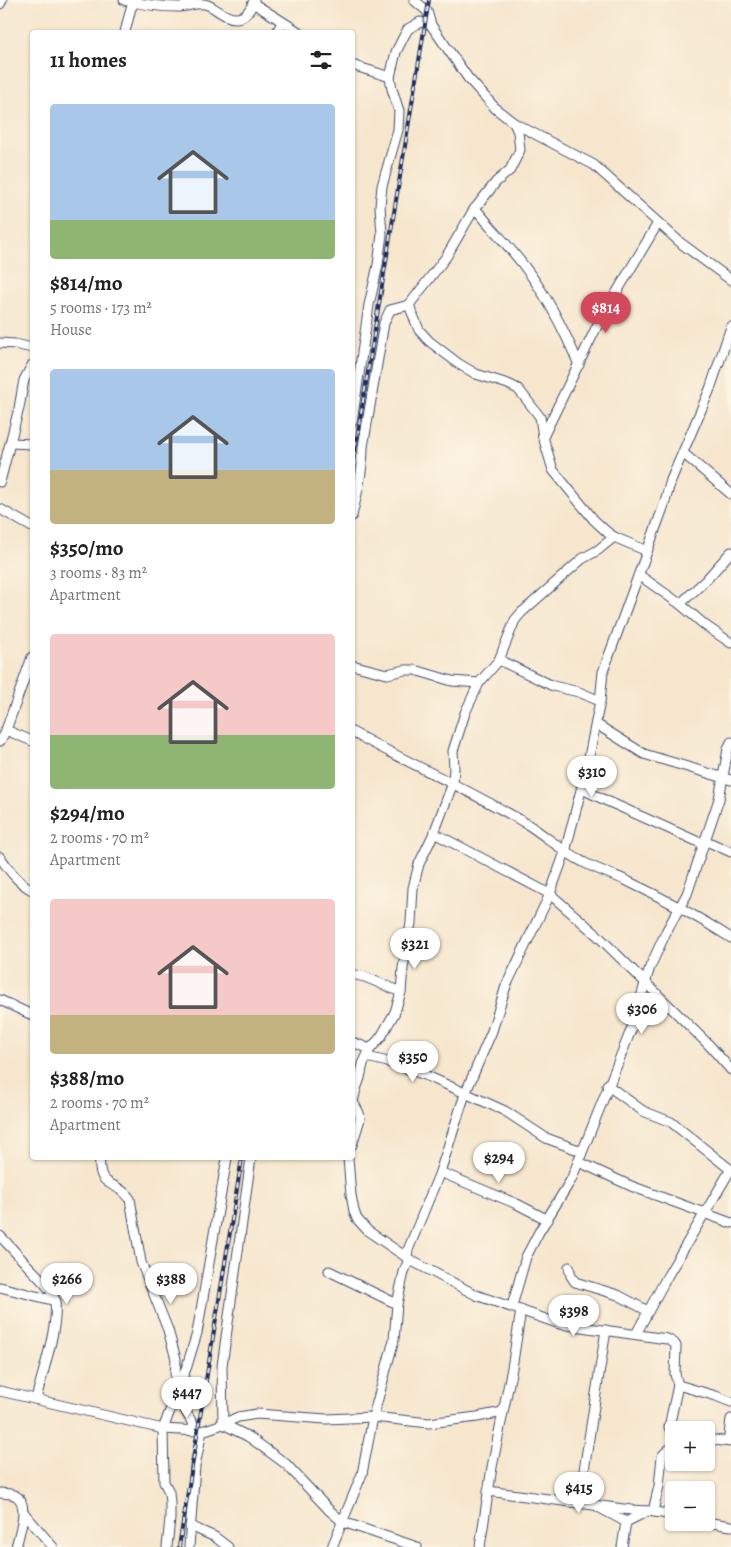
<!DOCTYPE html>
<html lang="en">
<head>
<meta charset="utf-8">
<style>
  :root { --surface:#fff; --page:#f6f6f6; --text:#222; --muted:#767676; --accent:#d1495b }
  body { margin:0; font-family:Alegreya,serif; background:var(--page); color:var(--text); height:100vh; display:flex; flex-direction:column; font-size:19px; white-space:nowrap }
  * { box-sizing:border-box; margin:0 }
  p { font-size:16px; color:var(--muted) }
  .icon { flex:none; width:28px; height:28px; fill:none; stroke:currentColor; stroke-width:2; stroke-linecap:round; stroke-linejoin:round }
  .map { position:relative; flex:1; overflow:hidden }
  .drawer { position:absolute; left:30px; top:30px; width:325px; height:1130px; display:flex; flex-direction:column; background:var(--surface); border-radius:5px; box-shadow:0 1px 4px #0004 }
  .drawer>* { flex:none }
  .buttons { position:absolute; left:665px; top:1421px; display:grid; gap:10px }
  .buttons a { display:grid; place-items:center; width:50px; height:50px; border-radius:5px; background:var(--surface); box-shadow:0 1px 4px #0004; font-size:25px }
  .price { position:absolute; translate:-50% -42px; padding:0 11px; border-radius:18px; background:#fff; color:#222; font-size:16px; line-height:32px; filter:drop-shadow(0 1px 2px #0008) }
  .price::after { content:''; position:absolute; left:50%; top:30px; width:15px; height:11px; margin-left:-8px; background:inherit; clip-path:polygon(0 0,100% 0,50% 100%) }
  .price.on { background:var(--accent); color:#fff }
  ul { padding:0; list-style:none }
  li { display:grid; align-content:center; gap:10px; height:265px; padding:0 20px }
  li span { display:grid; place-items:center; height:155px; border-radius:5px; color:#555 }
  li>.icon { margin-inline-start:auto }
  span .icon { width:90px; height:90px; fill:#fffc; stroke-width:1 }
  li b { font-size:21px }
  h2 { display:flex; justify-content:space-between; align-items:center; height:60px; padding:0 20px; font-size:21px }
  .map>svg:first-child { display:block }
</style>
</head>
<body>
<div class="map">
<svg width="731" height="1547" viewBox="0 0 731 1547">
  <rect width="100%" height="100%" fill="#fcf5e5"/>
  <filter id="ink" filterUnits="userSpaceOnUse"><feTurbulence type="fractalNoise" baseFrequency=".02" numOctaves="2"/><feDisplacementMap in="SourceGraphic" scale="10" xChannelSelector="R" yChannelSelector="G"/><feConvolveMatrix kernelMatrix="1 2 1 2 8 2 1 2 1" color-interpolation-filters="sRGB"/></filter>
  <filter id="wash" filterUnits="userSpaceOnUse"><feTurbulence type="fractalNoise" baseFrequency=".0096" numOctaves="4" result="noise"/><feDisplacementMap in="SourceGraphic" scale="20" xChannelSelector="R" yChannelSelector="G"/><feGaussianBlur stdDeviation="1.12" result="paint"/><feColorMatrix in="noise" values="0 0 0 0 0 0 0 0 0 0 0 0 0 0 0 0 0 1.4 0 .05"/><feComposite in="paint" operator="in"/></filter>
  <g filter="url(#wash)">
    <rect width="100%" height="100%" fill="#f6e6cd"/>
  </g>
  <g filter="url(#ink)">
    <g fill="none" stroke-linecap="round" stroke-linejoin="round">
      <defs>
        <g id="minor">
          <path d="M124,0C141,4 160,7 178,7C188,7 199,1 208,5C217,9 227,19 236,18C245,18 252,8 254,0"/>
          <path d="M414,0L427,11L431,25L468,78L496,109L514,123L594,165L682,244L731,280"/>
          <path d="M253,3L299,32"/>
          <path d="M0,4L2,0"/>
          <path d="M125,32L131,8L136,0"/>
          <path d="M277,32L282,22"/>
          <path d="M352,65L390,77"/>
          <path d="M514,123L518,132L520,150L510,170L496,182L473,211L446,257L409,305L419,330L429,341L459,364L476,374L508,384L518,389L523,395L540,417L543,437L553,470L594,520L607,532L614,537L647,551"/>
          <path d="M475,208C492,229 511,248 527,270C549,299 565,332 579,365"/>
          <path d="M0,343L15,344L32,348"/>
          <path d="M352,422L369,305L378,265L382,234L380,206L382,186L398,130L399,111L392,89L390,77L396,52L404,36L408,29L420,22L431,25"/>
          <path d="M543,437L599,322L658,223"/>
          <path d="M11,443L32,444"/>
          <path d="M683,453L731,494"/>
          <path d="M0,482L19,408L24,380L32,365"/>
          <path d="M0,509L32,527"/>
          <path d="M352,516C357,494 363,470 363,447L384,323L390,310L409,305"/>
          <path d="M639,575L680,604L706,626L731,643"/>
          <path d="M680,604L706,580L731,552"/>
          <path d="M499,660L553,686L579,692L600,701"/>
          <path d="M352,665L387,674L405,670H415L452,681L479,683"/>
          <path d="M596,724L644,754L731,780"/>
          <path d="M6,730L32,741"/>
          <path d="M352,732C410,764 470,790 527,824C546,836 563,852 583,862C596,869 611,874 625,880C661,897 697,916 731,938"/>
          <path d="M0,741L6,730L32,657"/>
          <path d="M582,789L607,801L703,844"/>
          <path d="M434,833L550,894L597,935L709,1045L731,1070"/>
          <path d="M704,840L731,852"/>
          <path d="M0,857C10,871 17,882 32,890"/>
          <path d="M352,974L365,977L401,992"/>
          <path d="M0,1000L32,1015"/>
          <path d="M352,1042L370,1049"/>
          <path d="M367,1057L388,1062L425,1075L505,1111L546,1138L581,1151"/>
          <path d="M607,1085L643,1111L671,1122L731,1170"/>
          <path d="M352,1145L360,1119L359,1113L353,1102L356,1089L360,1078L363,1064L370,1049L381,1037L395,1012L401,992L403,968L411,923L413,888L419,864L434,833L453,783L454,768L453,751L465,713L479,683L499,660L515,620L521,613L582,559L598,550L614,537"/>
          <path d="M100,1158C97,1190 118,1180 130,1199L141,1262L168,1330L176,1359L175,1374L178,1391L186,1412L197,1431"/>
          <path d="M251,1158L222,1366L223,1424L249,1437L286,1464L329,1510L343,1522L417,1547"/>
          <path d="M348,1158L351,1195L354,1211L357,1219L368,1231L412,1261L476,1295L560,1324L667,1339L674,1343L676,1346L675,1374L678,1385L716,1396L731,1402"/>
          <path d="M579,1162L631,1186L731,1223"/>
          <path d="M440,1172L517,1204L548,1220"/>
          <path d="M0,1236C11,1247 21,1259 32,1270C39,1277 47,1285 52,1293C64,1312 41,1377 36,1399"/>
          <path d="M407,1257L408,1250L440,1172L465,1094L492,1031L506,986L550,894L565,852L587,767L600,701L603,672L664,505L671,480L710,389L731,327"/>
          <path d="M569,1267L571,1276L575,1282L618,1295L648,1311"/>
          <path d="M329,1271L397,1304"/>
          <path d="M0,1287L56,1301"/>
          <path d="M512,1306L526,1257L539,1232L571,1180L631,1030L650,967L667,930L687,894L719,799L728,749L731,742"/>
          <path d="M636,1334L668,1275L731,1169"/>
          <path d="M0,1391L163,1429L197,1431H202L223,1424L238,1417L257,1414L326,1419L373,1417L429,1423L477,1417L503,1412"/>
          <path d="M731,1419L729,1435L731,1440"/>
          <path d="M674,1436L669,1427L678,1385"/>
          <path d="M706,1439L731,1442"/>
          <path d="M488,1491L631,1510L648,1511L674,1515"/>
          <path d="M0,1493C5,1494 12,1493 16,1496C30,1504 19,1534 16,1547"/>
          <path d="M579,1502L606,1330"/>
          <path d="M598,1507L626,1522L622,1547"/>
          <path d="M653,1511L659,1486L662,1456L668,1450L674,1448"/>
          <path d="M24,1513L53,1547"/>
          <path d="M626,1522L648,1511"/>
          <path d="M706,1522L731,1526"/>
          <path d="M190,1526L215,1537L228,1547"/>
          <path d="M167,1547L170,1519V1503L169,1492L164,1482L163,1429L187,1366L197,1333L227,1158"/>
          <path d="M189,1547L195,1466L202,1431"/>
          <path d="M332,1547L362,1474L373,1417L394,1340L397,1304L404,1272L409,1259"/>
          <path d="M480,1547L492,1467L512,1368L521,1310"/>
        </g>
      </defs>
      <use href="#minor" stroke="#3c4a6f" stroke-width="11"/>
      <use href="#minor" stroke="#fff" stroke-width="9"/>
      <defs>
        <g id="rail">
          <path d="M352,468L429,0"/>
          <path d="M179,1547L242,1158"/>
        </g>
      </defs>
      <use href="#rail" stroke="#1b2f5e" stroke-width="4"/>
      <use href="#rail" stroke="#fcf5e5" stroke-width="2" stroke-dasharray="5.5" stroke-linecap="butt"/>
    </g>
  </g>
</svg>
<div class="buttons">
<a>+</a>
<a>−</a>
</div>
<b class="price on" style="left:606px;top:334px">$814</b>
<b class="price" style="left:592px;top:798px">$310</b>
<b class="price" style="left:415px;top:970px">$321</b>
<b class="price" style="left:642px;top:1035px">$306</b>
<b class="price" style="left:413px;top:1083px">$350</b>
<b class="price" style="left:499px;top:1184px">$294</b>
<b class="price" style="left:67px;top:1305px">$266</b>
<b class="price" style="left:171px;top:1305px">$388</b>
<b class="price" style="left:574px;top:1337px">$398</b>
<b class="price" style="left:187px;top:1419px">$447</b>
<b class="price" style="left:579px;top:1514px">$415</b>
<section class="drawer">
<h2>11 homes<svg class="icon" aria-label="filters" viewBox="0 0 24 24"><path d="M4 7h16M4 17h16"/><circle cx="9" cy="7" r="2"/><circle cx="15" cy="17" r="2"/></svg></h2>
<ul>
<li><span style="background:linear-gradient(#a9c7e8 75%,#8fb573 0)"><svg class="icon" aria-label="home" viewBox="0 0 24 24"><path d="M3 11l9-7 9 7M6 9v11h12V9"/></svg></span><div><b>$814/mo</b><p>5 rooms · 173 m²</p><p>House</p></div></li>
<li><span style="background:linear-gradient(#a9c7e8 65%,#c2b280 0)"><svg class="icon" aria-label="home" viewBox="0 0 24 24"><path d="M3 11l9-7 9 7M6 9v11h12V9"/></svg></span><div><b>$350/mo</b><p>3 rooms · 83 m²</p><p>Apartment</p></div></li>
<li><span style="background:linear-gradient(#f6c9c9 65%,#8fb573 0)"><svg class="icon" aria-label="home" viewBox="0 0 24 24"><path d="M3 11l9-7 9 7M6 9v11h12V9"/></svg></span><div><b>$294/mo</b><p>2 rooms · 70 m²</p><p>Apartment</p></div></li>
<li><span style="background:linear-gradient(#f6c9c9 75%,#c2b280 0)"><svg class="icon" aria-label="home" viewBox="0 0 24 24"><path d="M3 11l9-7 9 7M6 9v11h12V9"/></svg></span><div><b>$388/mo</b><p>2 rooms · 70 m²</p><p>Apartment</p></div></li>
</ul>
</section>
</div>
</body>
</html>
